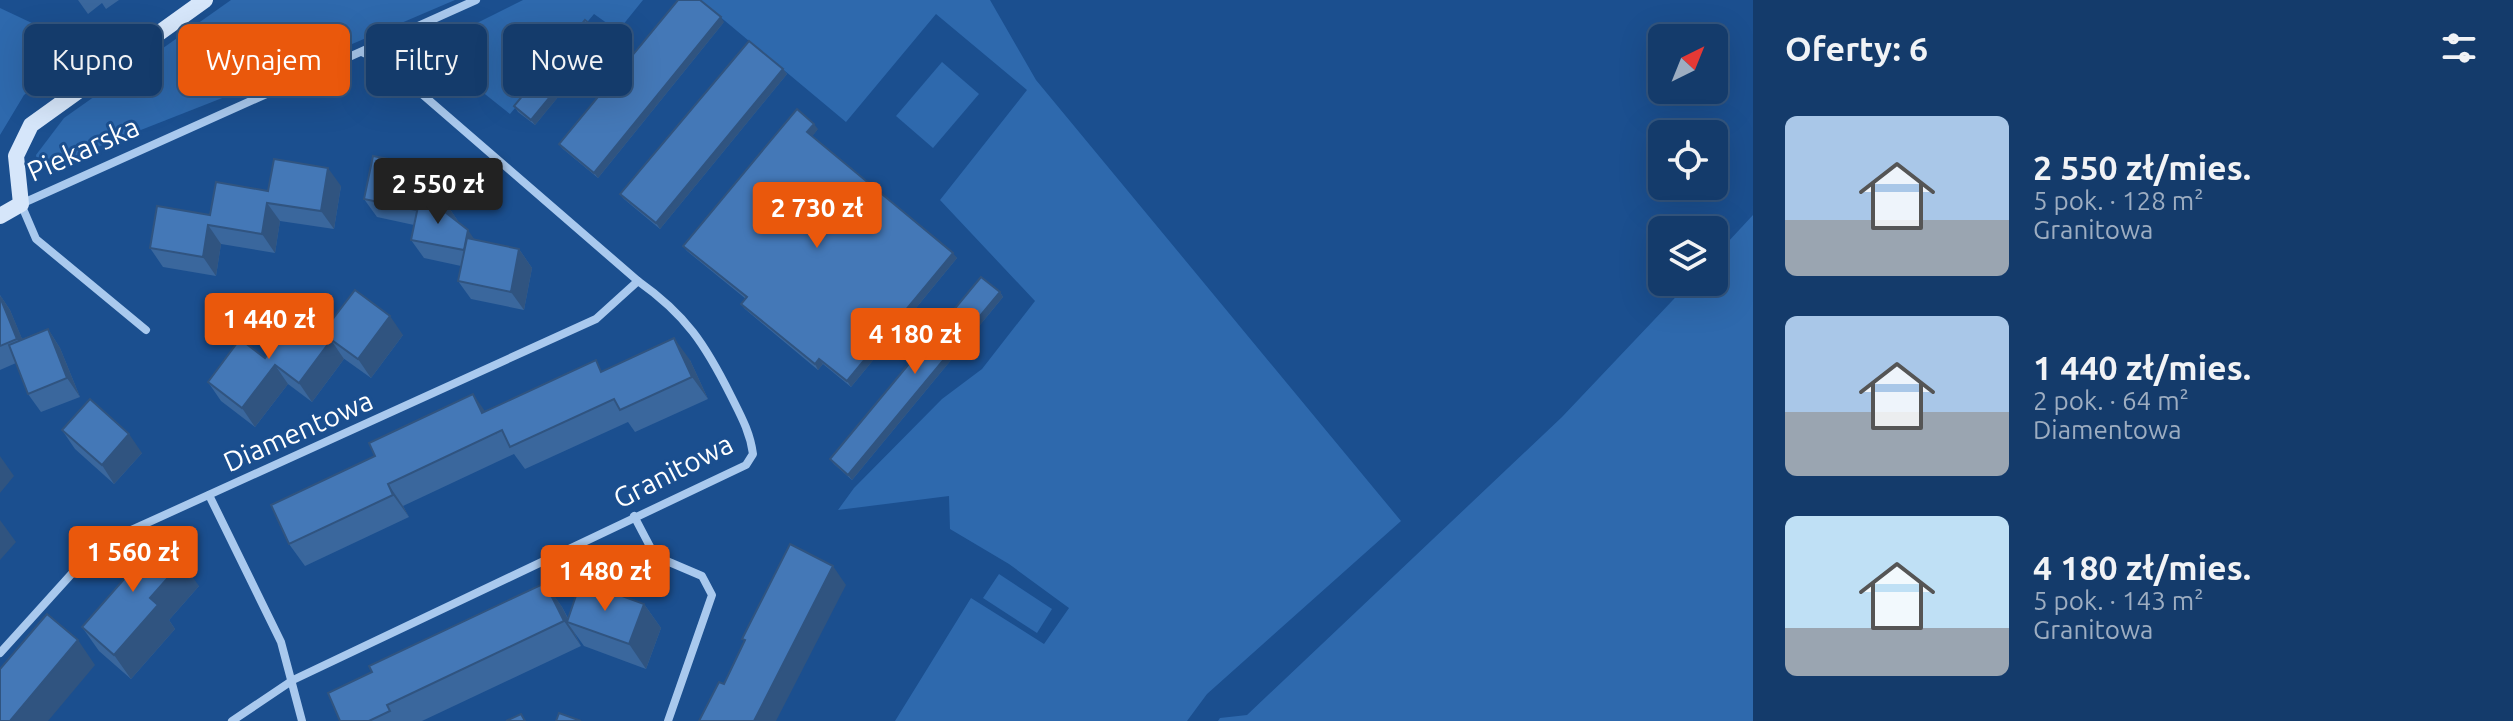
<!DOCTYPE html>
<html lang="pl">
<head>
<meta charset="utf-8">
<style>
  :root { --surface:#143b6b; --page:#214673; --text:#f1f3f6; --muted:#9dadc1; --line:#33557e; --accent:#ea580c }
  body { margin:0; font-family:Ubuntu,sans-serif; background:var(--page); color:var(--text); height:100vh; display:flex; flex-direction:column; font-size:30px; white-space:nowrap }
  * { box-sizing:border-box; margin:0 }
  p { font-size:26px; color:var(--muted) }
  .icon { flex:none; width:44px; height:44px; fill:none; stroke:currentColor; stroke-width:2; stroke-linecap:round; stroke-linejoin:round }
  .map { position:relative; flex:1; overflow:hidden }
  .sheet { display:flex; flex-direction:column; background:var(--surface); width:760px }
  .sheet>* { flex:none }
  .hud { position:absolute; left:24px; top:24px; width:760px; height:72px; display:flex; gap:16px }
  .needle { width:52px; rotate:43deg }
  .tools { position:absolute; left:1648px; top:24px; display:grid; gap:16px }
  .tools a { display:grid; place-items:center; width:80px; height:80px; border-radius:12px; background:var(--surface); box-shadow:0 8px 32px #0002,0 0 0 2px var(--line); font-size:40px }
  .price { position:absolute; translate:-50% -68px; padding:0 18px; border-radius:8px; background:var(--accent); color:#fff; font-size:26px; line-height:52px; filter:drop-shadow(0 2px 4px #0008) }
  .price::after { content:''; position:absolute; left:50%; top:48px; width:24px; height:18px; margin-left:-12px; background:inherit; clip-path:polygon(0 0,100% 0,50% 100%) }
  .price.current { background:#222; color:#fff }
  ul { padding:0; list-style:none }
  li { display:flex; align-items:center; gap:24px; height:200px; padding:0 32px }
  li span { display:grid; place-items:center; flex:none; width:224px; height:160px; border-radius:12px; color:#555 }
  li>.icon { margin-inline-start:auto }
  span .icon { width:96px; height:96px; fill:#fffc; stroke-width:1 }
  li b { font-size:34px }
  h2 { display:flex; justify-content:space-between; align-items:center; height:96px; padding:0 32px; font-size:34px }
  .chip { padding:0 28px; border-radius:12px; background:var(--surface); box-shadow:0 8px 32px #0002,0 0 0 2px var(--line); font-size:28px; line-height:72px }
  .chip.current { background:var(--accent); color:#fff }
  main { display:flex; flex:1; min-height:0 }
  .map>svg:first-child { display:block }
</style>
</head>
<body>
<main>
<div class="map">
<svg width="1753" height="721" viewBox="0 0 1753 721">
  <rect width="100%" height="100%" fill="#1b4f8f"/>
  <g fill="#2e69ad">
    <path d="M231,0H455L268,80L39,170L36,155L64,118Z"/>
    <path d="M523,0H643L618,31L594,14L510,114L427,48Z"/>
    <path d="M700,0H990L1036,80L1401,521L1207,694L1187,721H895L971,598L1044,644L1069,608L1009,564L950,529L949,496L838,510L854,488L942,399L982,369L1035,301L940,200L1027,90L936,14L846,122Z"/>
    <path d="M0,8L85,48L24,95L0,135Z"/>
    <path d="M942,62L979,94L933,148L896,116Z"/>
    <path d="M1753,215V721H1218L1220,718L1247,715L1562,417L1690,282H1714V257Z"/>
    <path d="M999,574L1052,609L1037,633L983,598Z"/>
  </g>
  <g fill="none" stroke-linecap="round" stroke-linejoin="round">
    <g stroke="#a9c9ee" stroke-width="8">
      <path d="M146,330L36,239L21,204L476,0"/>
      <path d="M209,495L281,642L302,721"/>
      <path d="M634,516L655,556L702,576L712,595L668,721"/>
      <path d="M0,653L76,569L116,537L596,319L638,281"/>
      <path d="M232,721L293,680L746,465L753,454C750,432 741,416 731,396C705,344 686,315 638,281L386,63L362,52"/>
    </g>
    <path stroke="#d6e6fa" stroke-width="16" d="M0,216L21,204L16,156L31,125L205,0"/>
  </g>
  <g fill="#3a679d">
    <path d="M78,0H119L106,9L102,3L88,14Z"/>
    <path d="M724,22L598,178L563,149L559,144Z"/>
    <path d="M605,40L535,125L518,112L514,106Z"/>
    <path d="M783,69L787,74L660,229L624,199L620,194Z"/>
    <path d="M818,129L812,136L957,258L851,387L823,364L818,370L745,309L741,304L746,299L687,251L683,246Z"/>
    <path d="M438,185L435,200L445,202L458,221L457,222L475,240L519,249L532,268L524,310L471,299L458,281L461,266L424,258L411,240L414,225L377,217L364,199Z"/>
    <path d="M341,186L334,229L280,221L275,253L221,244L216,276L163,267L150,248L210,215L268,191Z"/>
    <path d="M1000,292L1003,297L852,480L834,464L830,459Z"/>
    <path d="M0,295L10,310L22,339L48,329L60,348L80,397L41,412L28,394L16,363L0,370Z"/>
    <path d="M323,334L403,335L371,378L343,358L344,359L312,402L288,384L255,427L221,401L208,382Z"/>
    <path d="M690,360L708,399L635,432L628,422L525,469L514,454L403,506L409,517L305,566L289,544L485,411L603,371Z"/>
    <path d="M62,430L142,453L114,484L75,449Z"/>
    <path d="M117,570L199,586L169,620L175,629L131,679L99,651L82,627L124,579Z"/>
    <path d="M545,583L562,607L568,618L644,604L661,628L646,669L584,646L574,632L581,646L422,721H340L372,672Z"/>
  </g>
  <g fill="#305480">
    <path d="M721,17L724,22L598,178L594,173Z"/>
    <path d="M602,34L605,40L535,125L531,120Z"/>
    <path d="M783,69L787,74L660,229L656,223Z"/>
    <path d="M814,124L818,129L811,138L807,132Z"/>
    <path d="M425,166L438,185L429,228L416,210Z"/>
    <path d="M328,168L341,186L334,229L321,211Z"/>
    <path d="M445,202L458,221L453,226L440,208Z"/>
    <path d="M267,203L280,221L275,253L262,234Z"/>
    <path d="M208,225L221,244L216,276L203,257Z"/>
    <path d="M468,230L481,249L464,250Z"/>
    <path d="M519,249L532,268L524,310L511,292Z"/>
    <path d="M953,253L957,258L851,387L847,381Z"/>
    <path d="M1000,292L1003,297L852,480L848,475Z"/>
    <path d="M0,295L10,310L30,358L17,339Z"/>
    <path d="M390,316L403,335L371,378L358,359Z"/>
    <path d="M48,329L60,348L80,397L67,378Z"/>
    <path d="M674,338L690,360L708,399L692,377Z"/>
    <path d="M331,340L344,359L312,402L299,383Z"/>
    <path d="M819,359L823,364L818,370L815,364Z"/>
    <path d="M275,365L288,384L255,427L242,408Z"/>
    <path d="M473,394L489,417L497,435L482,413Z"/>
    <path d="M129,434L142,453L114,484L102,465Z"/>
    <path d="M0,456L14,476L0,493Z"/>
    <path d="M388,484L403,506L409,517L393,495Z"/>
    <path d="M0,520L16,542L0,560Z"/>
    <path d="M182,562L199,586L169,620L175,629L131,679L114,655L150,598Z"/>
    <path d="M833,566L846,585L776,721H754Z"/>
    <path d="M545,583L562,607L570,623L567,622L574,632L581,646L564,621Z"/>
    <path d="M644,604L661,628L646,669L629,644Z"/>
    <path d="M78,640L95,665L48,721H10Z"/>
  </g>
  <g fill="#4478b7" stroke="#305480" stroke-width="2">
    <path d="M678,0H700L721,17L594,173L559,144Z"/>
    <path d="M585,20L602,34L531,120L514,106Z"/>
    <path d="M749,41L783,69L656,223L620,194Z"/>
    <path d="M797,109L814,124L807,132L953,253L847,381L819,359L815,364L741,304L747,297L683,246Z"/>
    <path d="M373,156L425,166L416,210L364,199Z"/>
    <path d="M274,159L328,168L321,211L267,203L262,234L208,225L203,257L150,248L157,206L210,215L216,182L268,191Z"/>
    <path d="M420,197L445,202L440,208L468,230L464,250L411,240Z"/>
    <path d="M467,238L519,249L511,292L458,281Z"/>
    <path d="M981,277L1000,292L848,475L830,459Z"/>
    <path d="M355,290L390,316L358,359L322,333Z"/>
    <path d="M0,297L17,339L0,346Z"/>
    <path d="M297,315L331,340L299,383L275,365L242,408L208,382L240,339L265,358Z"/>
    <path d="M48,329L67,378L28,394L9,345Z"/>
    <path d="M674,338L692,377L620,410L614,399L510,447L502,430L388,484L393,495L289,544L271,505L375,456L369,443L473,394L482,413L596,360L601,372Z"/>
    <path d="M90,399L129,434L102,465L62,430Z"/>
    <path d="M149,533L182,562L150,598L158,605L114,655L82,627L126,577L117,570Z"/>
    <path d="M790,544L833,566L754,721H699L719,682L724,684L745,640L742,639Z"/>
    <path d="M581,581L644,604L629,644L567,622Z"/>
    <path d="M545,583L564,621L387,705L390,711L369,721H340L328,693L372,672L369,666Z"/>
    <path d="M47,614L78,640L10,721H0V669Z"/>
    <path d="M559,713L581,721H556Z"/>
    <path d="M521,714L525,721H506Z"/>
  </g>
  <g text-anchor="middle" stroke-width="6" stroke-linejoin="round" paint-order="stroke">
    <g font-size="28" fill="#fff" stroke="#1b4f8f">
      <text transform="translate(83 149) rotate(-24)" y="10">Piekarska</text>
      <text transform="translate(298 431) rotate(-24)" y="10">Diamentowa</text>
      <text transform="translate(673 471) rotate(-27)" y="10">Granitowa</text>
    </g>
  </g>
</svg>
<div class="tools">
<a><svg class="needle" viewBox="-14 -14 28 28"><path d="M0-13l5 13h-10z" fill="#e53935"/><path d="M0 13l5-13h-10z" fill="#9dadc1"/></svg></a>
<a><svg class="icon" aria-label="locate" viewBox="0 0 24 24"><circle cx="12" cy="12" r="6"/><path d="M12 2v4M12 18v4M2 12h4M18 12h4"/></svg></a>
<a><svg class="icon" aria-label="layers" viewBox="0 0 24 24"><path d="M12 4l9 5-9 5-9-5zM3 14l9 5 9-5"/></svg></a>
</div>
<b class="price current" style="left:438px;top:226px">2 550 zł</b>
<b class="price" style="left:817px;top:250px">2 730 zł</b>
<b class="price" style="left:269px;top:361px">1 440 zł</b>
<b class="price" style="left:915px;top:376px">4 180 zł</b>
<b class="price" style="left:133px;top:594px">1 560 zł</b>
<b class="price" style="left:605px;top:613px">1 480 zł</b>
<div class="hud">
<a class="chip">Kupno</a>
<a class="chip current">Wynajem</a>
<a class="chip">Filtry</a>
<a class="chip">Nowe</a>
</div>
</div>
<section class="sheet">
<h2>Oferty: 6<svg class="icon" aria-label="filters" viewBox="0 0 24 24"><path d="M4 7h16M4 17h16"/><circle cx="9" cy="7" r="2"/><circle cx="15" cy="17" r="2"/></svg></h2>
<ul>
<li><span style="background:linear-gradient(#a9c7e8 65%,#9aa5b1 0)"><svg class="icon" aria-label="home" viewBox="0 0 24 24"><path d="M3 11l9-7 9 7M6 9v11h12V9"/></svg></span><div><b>2 550 zł/mies.</b><p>5 pok. · 128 m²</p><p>Granitowa</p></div></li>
<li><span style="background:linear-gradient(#a9c7e8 60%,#9aa5b1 0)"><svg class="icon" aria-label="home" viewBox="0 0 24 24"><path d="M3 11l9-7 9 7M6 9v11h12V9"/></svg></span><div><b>1 440 zł/mies.</b><p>2 pok. · 64 m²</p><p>Diamentowa</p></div></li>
<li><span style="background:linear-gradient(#bfe0f5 70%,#9aa5b1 0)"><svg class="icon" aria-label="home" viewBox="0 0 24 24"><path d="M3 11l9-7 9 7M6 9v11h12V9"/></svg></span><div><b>4 180 zł/mies.</b><p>5 pok. · 143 m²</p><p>Granitowa</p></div></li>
</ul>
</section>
</main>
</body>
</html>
